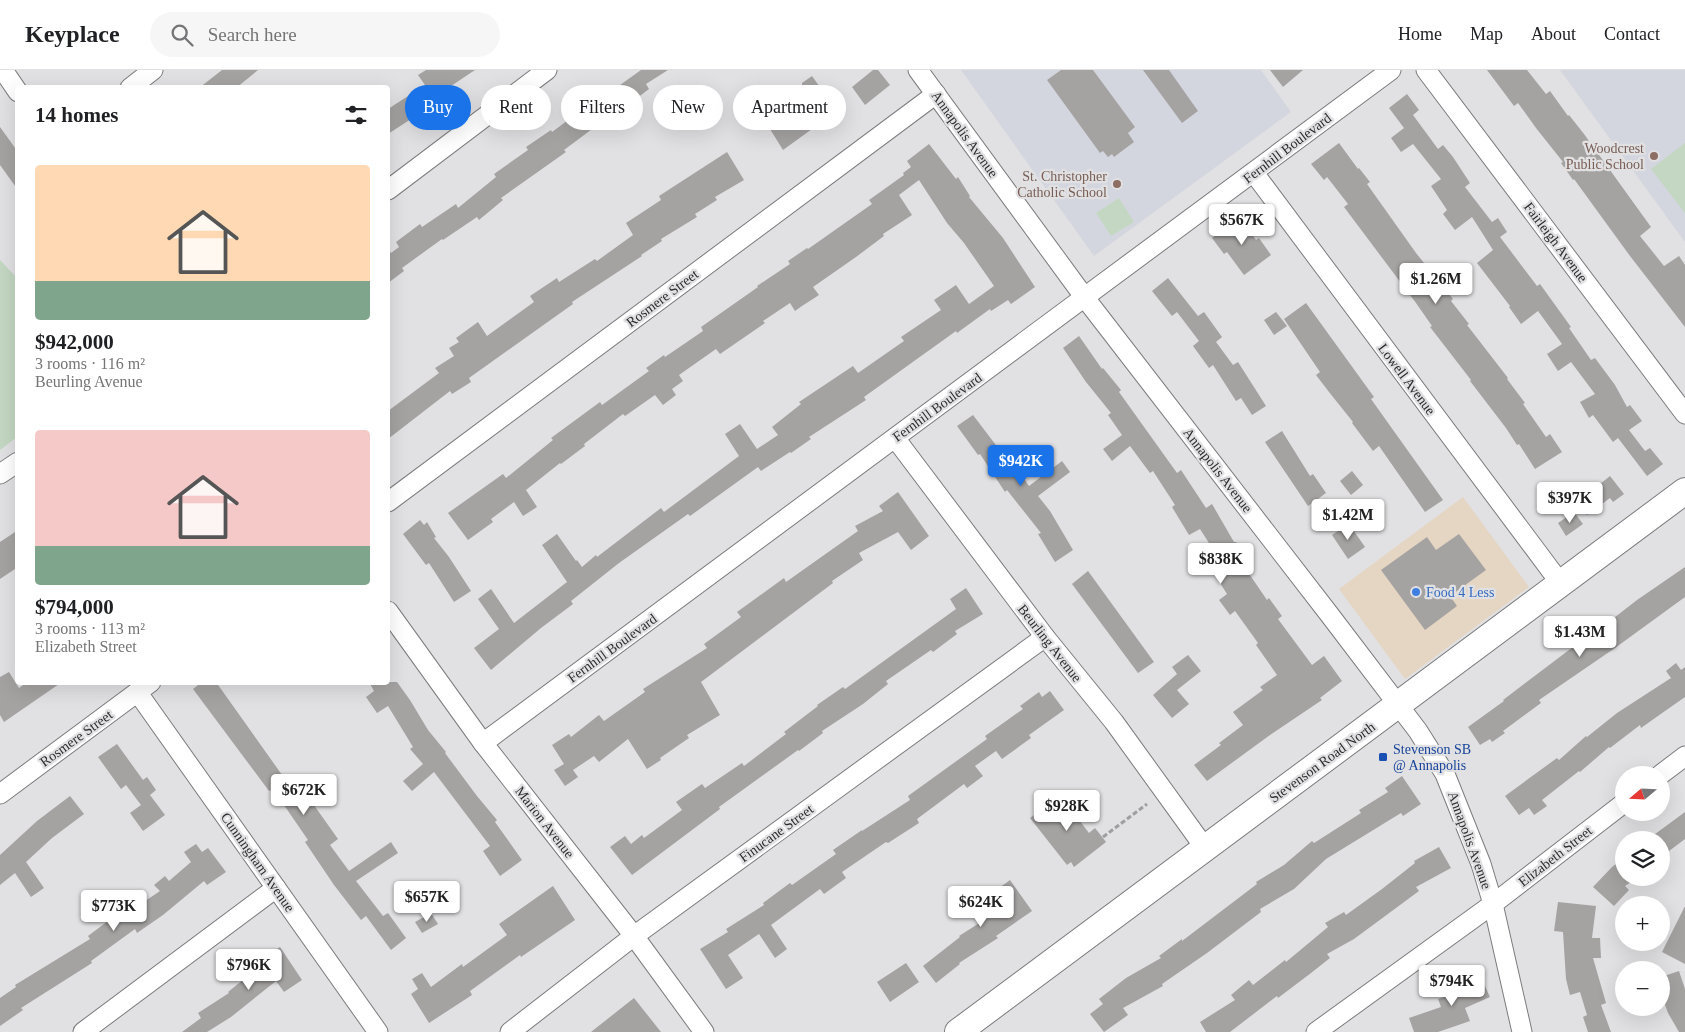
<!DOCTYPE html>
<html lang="en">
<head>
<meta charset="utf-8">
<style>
  :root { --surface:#fff; --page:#f6f6f6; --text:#202124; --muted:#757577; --line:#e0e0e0; --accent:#1a73e8 }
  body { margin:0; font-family:"Times New Roman",serif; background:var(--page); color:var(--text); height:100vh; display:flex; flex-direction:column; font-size:19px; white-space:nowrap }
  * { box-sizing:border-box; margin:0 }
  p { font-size:16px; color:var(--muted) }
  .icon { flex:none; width:28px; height:28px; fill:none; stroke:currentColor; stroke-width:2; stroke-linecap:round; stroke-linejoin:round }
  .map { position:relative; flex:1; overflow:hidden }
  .drawer { position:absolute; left:15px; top:15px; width:375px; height:600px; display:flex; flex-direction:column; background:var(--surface); border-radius:5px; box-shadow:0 5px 20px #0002 }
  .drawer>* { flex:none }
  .banner { position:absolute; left:405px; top:15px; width:475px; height:45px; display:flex; gap:10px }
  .needle { width:32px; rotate:251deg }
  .controls { position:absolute; left:1615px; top:696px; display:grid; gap:10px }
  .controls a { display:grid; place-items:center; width:55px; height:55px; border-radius:50%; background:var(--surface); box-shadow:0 5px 20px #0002; font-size:25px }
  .price { position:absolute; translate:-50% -42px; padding:0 11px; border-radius:5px; background:#fff; color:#222; font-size:16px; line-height:32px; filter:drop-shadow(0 1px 2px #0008) }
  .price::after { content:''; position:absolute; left:50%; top:30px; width:15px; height:11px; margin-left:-8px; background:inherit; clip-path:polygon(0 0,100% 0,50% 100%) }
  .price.active { background:var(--accent); color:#fff }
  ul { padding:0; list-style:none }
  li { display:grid; align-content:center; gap:10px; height:265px; padding:0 20px }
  li span { display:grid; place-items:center; height:155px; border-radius:5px; color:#555 }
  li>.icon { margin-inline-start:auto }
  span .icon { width:90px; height:90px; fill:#fffc; stroke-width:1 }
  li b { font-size:21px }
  h2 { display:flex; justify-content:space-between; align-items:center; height:60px; padding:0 20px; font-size:21px }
  .tag { padding:0 18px; border-radius:22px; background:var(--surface); box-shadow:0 5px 20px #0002; font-size:18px; line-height:45px }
  .tag.active { background:var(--accent); color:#fff }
  header { display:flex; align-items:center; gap:30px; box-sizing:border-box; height:70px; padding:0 25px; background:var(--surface); border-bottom:1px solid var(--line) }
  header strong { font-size:24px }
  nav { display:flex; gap:28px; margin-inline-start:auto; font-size:18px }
  .search { width:350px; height:45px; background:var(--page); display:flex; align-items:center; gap:12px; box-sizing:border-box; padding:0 18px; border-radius:28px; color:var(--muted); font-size:19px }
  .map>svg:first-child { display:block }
</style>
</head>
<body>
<header>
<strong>Keyplace</strong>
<div class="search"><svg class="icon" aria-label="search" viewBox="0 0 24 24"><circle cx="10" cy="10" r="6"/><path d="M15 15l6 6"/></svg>Search here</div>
<nav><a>Home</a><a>Map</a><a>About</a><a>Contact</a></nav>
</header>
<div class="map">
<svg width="1685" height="962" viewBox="0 0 1685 962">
  <rect width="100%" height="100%" fill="#e1e1e3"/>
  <path fill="#e5d5c3" d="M1463,427L1529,517L1405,609L1339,519Z"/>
  <g fill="#d4d6df">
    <path d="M961,0H1261L1291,42L1094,186Z"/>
    <path d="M1560,0H1685V172Z"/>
  </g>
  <g fill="#c3d7c2">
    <path d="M1685,73V143L1651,99Z"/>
    <path d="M1119,128L1134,152L1111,166L1096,143Z"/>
    <path d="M0,190L18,209L17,367L0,380Z"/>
  </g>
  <g fill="#a5a3a2">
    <path d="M222,0H258L236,18H199Z"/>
    <path d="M426,0H475L451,16L454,19L434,34L388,64V39L425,15L418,5Z"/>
    <path d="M641,0H668L646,14L649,19L616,44L615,42L564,80L566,82L501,128L503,130L479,150L477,147L443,170L442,169L402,198L404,201L388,213V178L391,183L399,177L396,172L420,154L422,157L456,134L458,138L496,107L494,104L528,80L526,77L551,60L552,62L591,33L592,35Z"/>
    <path d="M873,0H878L890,15L865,35L852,17Z"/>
    <path d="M1061,0H1093L1135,57L1128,63L1134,72L1114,87L1112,84L1108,87L1103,81L1100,83L1047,10Z"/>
    <path d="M1143,0H1169L1198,41L1182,53Z"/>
    <path d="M1270,0H1303L1283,17Z"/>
    <path d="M1487,0H1527L1546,24L1550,21L1568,46L1569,45L1584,64L1651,157L1640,166L1664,196L1679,186L1685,195V257L1630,186L1574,109L1573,110L1561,93L1563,92L1536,58L1518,33L1514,36Z"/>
    <path d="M812,6L825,24L819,29L830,46L783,80L765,51L779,42L773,34L802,15V13Z"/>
    <path d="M1407,24L1419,40L1413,45L1438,79L1443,75L1453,87L1470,113L1465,117L1492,152L1498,148L1507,162L1500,167L1537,216L1540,214L1571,257L1569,258L1591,290L1595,288L1615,315L1627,337L1630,335L1642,351L1629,360L1645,381L1650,378L1663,394L1647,406L1618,368L1613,372L1593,345L1589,348L1580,332L1595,324L1571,292L1558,301L1547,284L1562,274L1538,241L1521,254L1509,237L1510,236L1477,193L1493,180L1472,147L1455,160L1443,144L1447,140L1431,116L1441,109L1413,74L1401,82L1391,68L1404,58L1389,38Z"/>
    <path d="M0,57L18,82V120L0,95Z"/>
    <path d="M1339,73L1358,99L1359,98L1370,112L1367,114L1416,183L1453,229L1451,231L1469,254L1467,255L1508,308L1507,309L1525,333L1523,334L1546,367L1550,364L1562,382L1535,399L1519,374L1517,375L1506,358L1470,311L1471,310L1430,257L1432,256L1416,233L1344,137L1348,134L1327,107L1324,110L1311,94Z"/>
    <path d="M929,74L956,109L958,107L970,126L969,127L1003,168L1035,217L1011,234L1008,230L991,241L990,239L957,263L956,261L864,327L866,330L809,367L811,369L791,383L790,382L761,401L758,397L690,446L688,444L619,493L571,531L573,534L541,558L491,600L474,578L499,559L478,529L491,519L514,553L567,512L542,475L557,464L576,491L577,490L582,497L596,485L597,487L661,438L664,442L739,386L725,364L740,354L757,379L778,365L772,357L801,334L799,332L853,296L858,303L904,271L901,267L941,240L934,230L956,215L969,234L994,216L964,173L947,153L919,110L899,125L912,145L883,164L884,166L856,187L813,217L819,225L802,236L795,241L790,233L763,251L765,253L720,284L716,279L679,305L683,311L672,319L676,325L663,335L655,325L625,346L623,344L584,374L585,376L561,394L560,393L526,420L537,437L523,446L514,432L491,449L493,452L468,470L448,443L503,404L506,408L553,370L551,368L600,332L602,335L649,301L646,298L664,285L665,287L703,261L701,257L758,217L757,216L790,194L788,191L807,178L808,179L872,134L869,130L904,105L903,103L911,97L907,91Z"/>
    <path d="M727,82L744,110L715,127L717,130L695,144L697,147L661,169L662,171L641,185L642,186L572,232L573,234L469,308L471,312L452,324L450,321L388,369V341L439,303L435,298L454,286L449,278L459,272L456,268L478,252L487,266L534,232L530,226L557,208L559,212L595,189L597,191L633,165L626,153L661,130L659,126Z"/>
    <path d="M1240,148L1256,170L1259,168L1271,185L1244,205L1227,182L1224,184L1212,168Z"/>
    <path d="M1168,208L1198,246L1204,242L1222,267L1216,272L1233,295L1238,292L1266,336L1252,345L1241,328L1236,331L1213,295L1209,298L1193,276L1199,271L1177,242L1172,246L1152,221Z"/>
    <path d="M1306,233L1374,327L1371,329L1443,430L1425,442L1379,376L1373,381L1352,353L1353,352L1329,322L1316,305L1320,302L1284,249Z"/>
    <path d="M1276,242L1287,256L1274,265L1264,250Z"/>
    <path d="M1079,266L1102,299L1103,298L1121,320L1119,322L1177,403L1181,400L1206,438L1212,434L1234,472H1236L1247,489L1241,492L1267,530L1269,528L1282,546L1278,549L1312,595L1324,586L1342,611L1320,628L1322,630L1270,665L1207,711L1194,695L1221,675L1219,673L1243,655L1233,642L1263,620L1260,617L1277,605L1256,575L1258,573L1235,541L1230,545L1219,530L1227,524L1206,491L1216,484L1200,459L1189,465L1172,437L1175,435L1153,401L1150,403L1130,376L1112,391L1103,379L1122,365L1108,345L1111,343L1086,312L1063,278Z"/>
    <path d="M973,345L1005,387L1008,385L1029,416L1062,391L1070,402L1038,426L1050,441L1073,480L1055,492L1038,464L1041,463L1007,420L1005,422L980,384L978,385L957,356Z"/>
    <path d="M1282,361L1310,406L1313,404L1326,423L1308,436L1265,372Z"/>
    <path d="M1352,401L1363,415L1351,425L1340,411Z"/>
    <path d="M1610,406L1624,424L1613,432L1610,428L1587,445L1572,425L1590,412L1595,418Z"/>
    <path d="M898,422L929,466L911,480L898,462L859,483L863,490L832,511L833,513L701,612L720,645L687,665L689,668L660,688L661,690L647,699L628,669L599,692L594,686L573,700L578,707L565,716L554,700L564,694L552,675L569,664L571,667L599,645L604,651L645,622L643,619L707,578L704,574L741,547L737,542L784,508L786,512L858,461L855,456L883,441L879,436Z"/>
    <path d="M1574,442L1583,454L1566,466L1558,453Z"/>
    <path d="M420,450L424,455L427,452L436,467L434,468L449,487L471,521L454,532L429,493L426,495L403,464Z"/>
    <path d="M1349,454L1365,477L1348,489L1332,465Z"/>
    <path d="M18,460V497L0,509V472Z"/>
    <path d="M1459,464L1486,500L1450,526L1457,536L1425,560L1381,500L1427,467L1436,480Z"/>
    <path d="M1685,497V527L1615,578L1539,630L1541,633L1503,661L1505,663L1492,672L1490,669L1480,675L1468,657L1504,631L1503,630L1569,580L1591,564L1592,565L1637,530Z"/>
    <path d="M1088,501L1154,592L1138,603L1072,514Z"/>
    <path d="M966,518L983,544L955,561L957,564L933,582L931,580L886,611L888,614L863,634L822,661L823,663L799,681L798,680L719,737L720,739L632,805L610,777L625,766L631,774L642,765L644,768L682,740L676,732L702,714L705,718L742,693L744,696L786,664L784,662L818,636L817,635L843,617L845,619L956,539L950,529Z"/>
    <path d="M1188,585L1201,601L1177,620L1189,634L1172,648L1153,625L1177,604L1172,597Z"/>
    <path d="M1676,593L1681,600L1685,597V627L1665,641L1641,658L1640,655L1610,678L1609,677L1580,702L1579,701L1542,730L1547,736L1534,745L1529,738L1519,745L1505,726L1557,688L1559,690L1586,666L1587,667L1617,643L1671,608L1666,601Z"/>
    <path d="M9,602L19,618L27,612H62L4,652L0,645V607Z"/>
    <path d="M202,612H216L292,719L299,714L338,769L330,775L349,801L391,772L398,783L356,811L383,846L388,843L406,868L391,880L366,846L361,850L334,815L305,772L308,770L273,719L269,721L193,619Z"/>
    <path d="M369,612H397L410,630L428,660L446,682L445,683L477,726L497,750L495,752L522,790L500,806L483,781L490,776L434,702L412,721L403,711L423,694L410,679L413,677L388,636L377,643L366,627L374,621Z"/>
    <path d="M1050,621L1064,640L1029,665L1031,668L1002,689L996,681L975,696L983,706L967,718L964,714L917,749L919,753L888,773L886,772L842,802L846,808L824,824L820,819L771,855L787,879L775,888L759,864L728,885L743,908L726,919L700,879L728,862L726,859L764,835L763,833L790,813L792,815L836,784L833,780L862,760V761L910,730L908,726L987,669L985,666L1023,639L1020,636L1039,622L1042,627Z"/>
    <path d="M117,674L143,710L147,707L156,720L150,725L165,745L143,761L130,743L141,735L126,715L121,719L98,687Z"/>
    <path d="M1402,706L1421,734L1403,746L1401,743L1326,789L1294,819L1260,839L1261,842L1207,883L1162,914L1163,916L1123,938L1128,945L1104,962L1090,944L1103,934L1099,929L1126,908L1161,888L1159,886L1182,869V871L1257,814L1256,812L1284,795L1312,771L1314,773L1361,743L1359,740L1388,722L1385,718Z"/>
    <path d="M1060,725L1089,763L1095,758L1106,772L1074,797L1071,792L1067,795L1030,748Z"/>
    <path d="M70,726L84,744L52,768L26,792L44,818L31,827L15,803L0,815V785L37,751Z"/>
    <path d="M1685,742V769L1661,787V770H1647Z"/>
    <path d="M196,774L202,782L208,778L226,802L207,815L204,811L163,845L137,863L135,859L91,891L92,893L21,938L23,940L0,956V928L16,917L15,915L90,869L88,866L108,851L110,855L160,821L154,815L165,806L169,811L191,792L184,782Z"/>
    <path d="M1439,777L1451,798L1416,817L1419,821L1354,869L1327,884L1330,888L1311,903L1278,928L1277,926L1230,962H1206L1200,952L1235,930L1231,925L1249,910L1253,915L1285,890L1286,892L1328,857L1325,853L1344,842L1346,845L1382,819L1415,793L1414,791Z"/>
    <path d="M1624,788V808H1637L1625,816L1629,820L1614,836L1593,817L1612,797Z"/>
    <path d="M1010,810L1032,841L996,866L998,868L959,893L960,894L936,913L923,896L960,867L959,866L981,852L966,828L978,820L984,829Z"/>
    <path d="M553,816L575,850L521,887L520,885L470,921L472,925L429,953L411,924L418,919L412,909L422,903L431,917L462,894L463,897L507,865L499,854Z"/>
    <path d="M1558,832L1596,836L1592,868H1600L1601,888H1593L1606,933L1601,935L1611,962H1588L1583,947L1587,945L1580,922L1570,925L1566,909L1563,862L1554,861Z"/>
    <path d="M1685,836V894L1662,882Z"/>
    <path d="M431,843L438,854L422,863L415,852Z"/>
    <path d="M280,877L302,910L284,922L276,911L231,947L207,962H182L201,948L198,943L229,923L228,922L264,893L261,889Z"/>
    <path d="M906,893L919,912L890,932L877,912Z"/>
    <path d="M1478,901L1490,927L1465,938L1470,951L1438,962H1414L1409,948L1441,937L1438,929L1462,921L1458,910Z"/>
    <path d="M1679,901L1685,919V962H1679L1668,943L1661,924V907Z"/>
    <path d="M634,928L661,962H591Z"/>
  </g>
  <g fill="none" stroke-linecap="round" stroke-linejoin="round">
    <defs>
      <g id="minor">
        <path d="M3,0L18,22"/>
        <path d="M918,0L1085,228L1329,544L1418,661L1445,704L1481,794L1493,834L1522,962"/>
        <path d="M1426,0L1685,344"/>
        <path d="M130,18L153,0"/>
        <path d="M1254,103L1561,514"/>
        <path d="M388,120L547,0"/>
        <path d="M895,368L1045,567L1114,652L1205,778"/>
        <path d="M0,404L18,392"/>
        <path d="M388,432L936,24"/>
        <path d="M388,541L483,673L634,866L704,962"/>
        <path d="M138,623L378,962"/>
        <path d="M483,673L1391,0"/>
        <path d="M1660,705L1685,686"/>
        <path d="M0,724L151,612"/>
        <path d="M83,962L276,818"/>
        <path d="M510,962L634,866L1045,567"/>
        <path d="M1316,962L1493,834L1624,733"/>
      </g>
      <path id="secondary" d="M958,962L1685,421"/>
    </defs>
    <use href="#minor" stroke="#7b7c7d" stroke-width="21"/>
    <use href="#secondary" stroke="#7b7c7d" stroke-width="28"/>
    <path stroke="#9f9fa1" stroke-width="3" stroke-dasharray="5 2.5" stroke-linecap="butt" d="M1103,767L1147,734"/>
    <use href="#minor" stroke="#fff" stroke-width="19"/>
    <use href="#secondary" stroke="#fff" stroke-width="26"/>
  </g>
  <g fill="#8d6e63" stroke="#e1e1e3" stroke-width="2">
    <circle cx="1654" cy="86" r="5"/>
    <circle cx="1117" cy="114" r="5"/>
  </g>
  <circle fill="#3f7fe0" stroke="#e1e1e3" stroke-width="2" cx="1416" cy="522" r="5"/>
  <rect fill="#1a4fb4" stroke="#e1e1e3" stroke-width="2" x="1378" y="682" width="10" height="10" rx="2.5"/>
  <g text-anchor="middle" stroke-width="4.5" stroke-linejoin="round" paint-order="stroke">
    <g font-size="14" fill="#2c2c2d" stroke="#e1e1e3">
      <text transform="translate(965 64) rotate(54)" y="5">Annapolis Avenue</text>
      <text transform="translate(1287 78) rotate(-37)" y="5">Fernhill Boulevard</text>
      <text transform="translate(1556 172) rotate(53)" y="5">Fairleigh Avenue</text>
      <text transform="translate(662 228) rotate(-37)" y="5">Rosmere Street</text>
      <text transform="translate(1407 309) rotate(53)" y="5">Lowell Avenue</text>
      <text transform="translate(937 337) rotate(-36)" y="5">Fernhill Boulevard</text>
      <text transform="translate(1218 400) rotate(52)" y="5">Annapolis Avenue</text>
      <text transform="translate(1050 573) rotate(52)" y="5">Beurling Avenue</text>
      <text transform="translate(612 578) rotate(-36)" y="5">Fernhill Boulevard</text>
      <text transform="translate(76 668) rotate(-36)" y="5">Rosmere Street</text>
      <text transform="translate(1322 692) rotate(-36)" y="5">Stevenson Road North</text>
      <text transform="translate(545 752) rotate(52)" y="5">Marion Avenue</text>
      <text transform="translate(776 763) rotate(-36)" y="5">Finucane Street</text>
      <text transform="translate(1470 770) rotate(70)" y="5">Annapolis Avenue</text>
      <text transform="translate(1555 786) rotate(-38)" y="5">Elizabeth Street</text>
      <text transform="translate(258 792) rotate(55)" y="5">Cunningham Avenue</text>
    </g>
    <g font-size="14" fill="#785e54" stroke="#e1e1e3" text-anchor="end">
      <text x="1644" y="83">Woodcrest<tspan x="1644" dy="16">Public School</tspan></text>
      <text x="1107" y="111">St. Christopher<tspan x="1107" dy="16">Catholic School</tspan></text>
    </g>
    <g font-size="14" fill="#366cbe" stroke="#e1e1e3" text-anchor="start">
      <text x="1426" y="527">Food 4 Less</text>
    </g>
    <g font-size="14" fill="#164399" stroke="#e1e1e3" text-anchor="start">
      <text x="1393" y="684">Stevenson SB<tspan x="1393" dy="16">@ Annapolis</tspan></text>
    </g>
  </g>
</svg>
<div class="controls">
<a><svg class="needle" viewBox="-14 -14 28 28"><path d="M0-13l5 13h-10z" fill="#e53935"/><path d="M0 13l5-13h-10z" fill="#757577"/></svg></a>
<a><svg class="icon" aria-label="layers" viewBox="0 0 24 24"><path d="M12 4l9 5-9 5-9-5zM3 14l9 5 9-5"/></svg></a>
<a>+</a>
<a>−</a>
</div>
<b class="price" style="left:1242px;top:176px">$567K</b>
<b class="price" style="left:1436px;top:235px">$1.26M</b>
<b class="price active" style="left:1021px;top:417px">$942K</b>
<b class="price" style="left:1570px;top:454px">$397K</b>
<b class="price" style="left:1348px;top:471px">$1.42M</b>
<b class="price" style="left:1221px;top:515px">$838K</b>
<b class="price" style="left:1580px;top:588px">$1.43M</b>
<b class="price" style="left:304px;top:746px">$672K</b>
<b class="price" style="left:1067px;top:762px">$928K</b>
<b class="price" style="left:427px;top:853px">$657K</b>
<b class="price" style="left:981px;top:858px">$624K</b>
<b class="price" style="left:114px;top:862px">$773K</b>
<b class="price" style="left:249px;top:921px">$796K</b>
<b class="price" style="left:1452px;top:937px">$794K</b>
<div class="banner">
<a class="tag active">Buy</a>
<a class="tag">Rent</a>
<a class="tag">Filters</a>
<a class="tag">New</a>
<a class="tag">Apartment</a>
</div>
<section class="drawer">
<h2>14 homes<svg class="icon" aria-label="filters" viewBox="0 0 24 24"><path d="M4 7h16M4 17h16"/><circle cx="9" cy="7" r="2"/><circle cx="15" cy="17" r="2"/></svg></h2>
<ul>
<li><span style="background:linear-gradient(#ffd9b3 75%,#7fa58c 0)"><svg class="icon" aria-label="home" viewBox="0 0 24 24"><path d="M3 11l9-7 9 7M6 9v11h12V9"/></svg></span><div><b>$942,000</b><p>3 rooms · 116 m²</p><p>Beurling Avenue</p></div></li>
<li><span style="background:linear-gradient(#f6c9c9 75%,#7fa58c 0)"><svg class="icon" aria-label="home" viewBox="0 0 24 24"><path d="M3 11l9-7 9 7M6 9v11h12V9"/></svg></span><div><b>$794,000</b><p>3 rooms · 113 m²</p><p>Elizabeth Street</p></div></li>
</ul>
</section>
</div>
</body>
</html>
